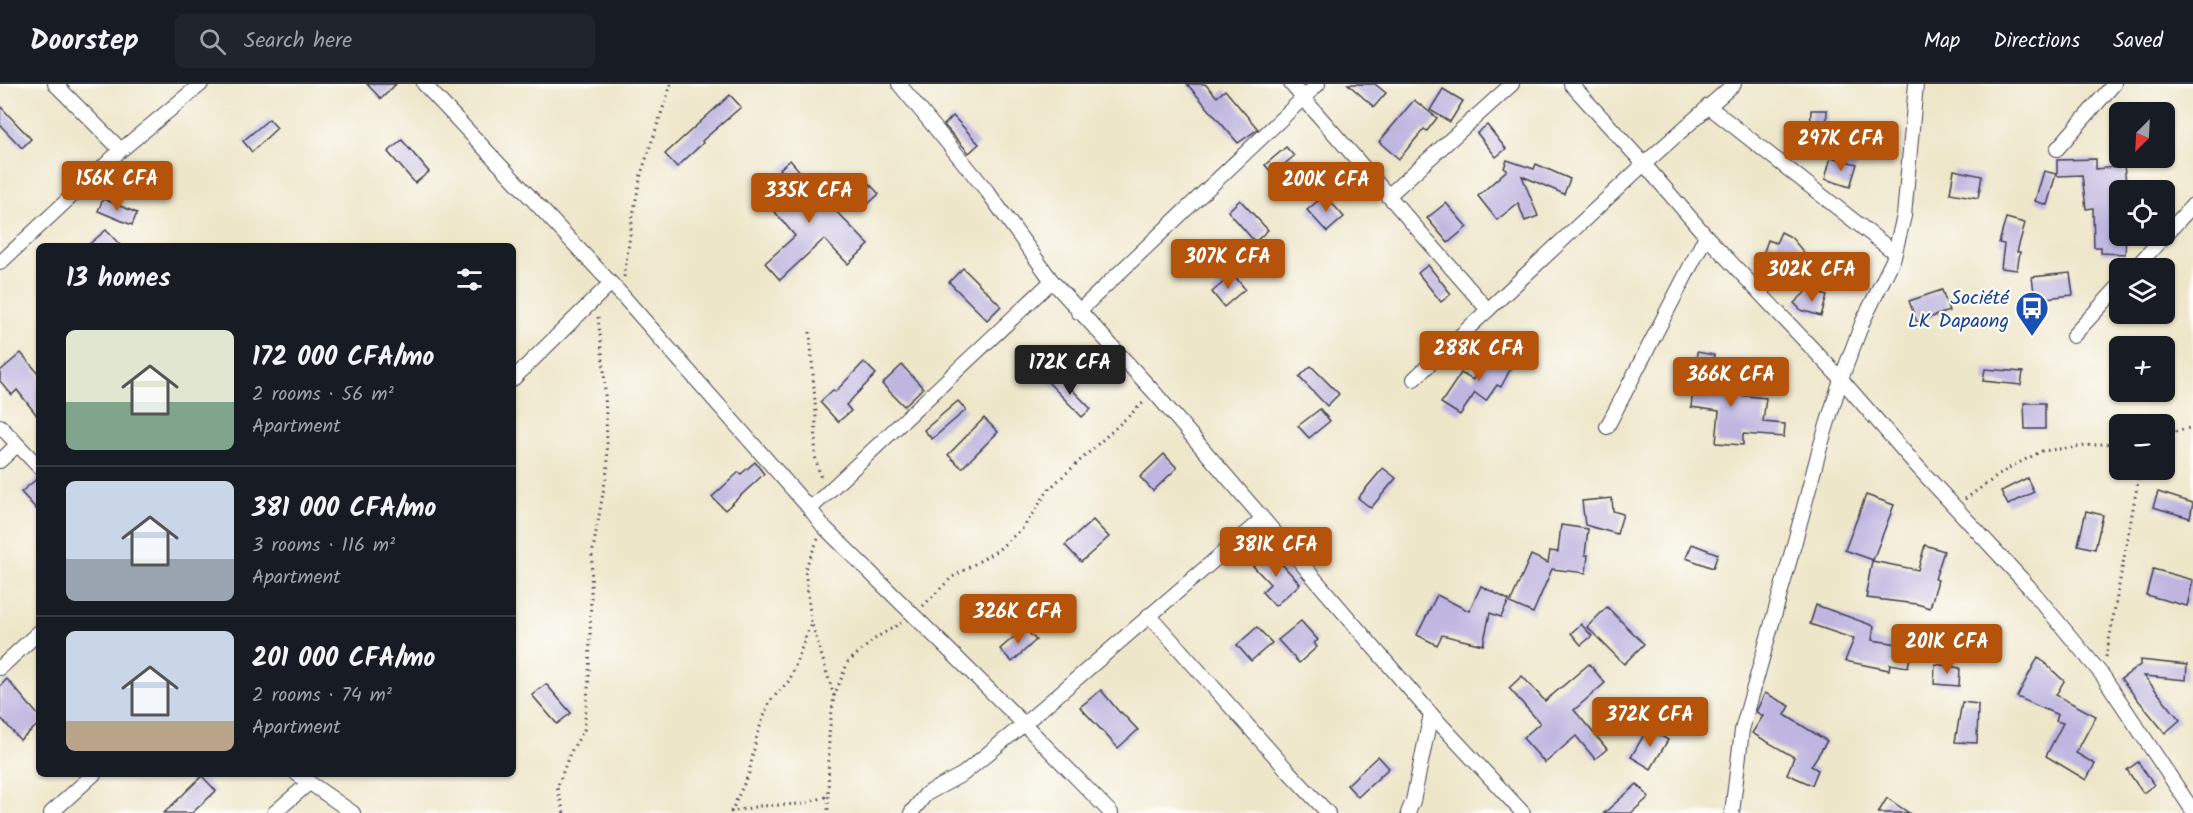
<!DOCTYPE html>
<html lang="en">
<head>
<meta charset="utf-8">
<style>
  :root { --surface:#171b24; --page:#20242c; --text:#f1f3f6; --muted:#9ea1a6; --line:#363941; --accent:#b45309 }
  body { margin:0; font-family:Kalam,sans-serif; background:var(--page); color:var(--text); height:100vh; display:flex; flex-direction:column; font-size:22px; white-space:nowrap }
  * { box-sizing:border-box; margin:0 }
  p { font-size:20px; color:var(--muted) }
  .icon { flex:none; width:33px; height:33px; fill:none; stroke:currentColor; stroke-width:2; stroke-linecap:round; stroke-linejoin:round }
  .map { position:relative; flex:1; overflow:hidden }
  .drawer { position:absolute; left:36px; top:159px; width:480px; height:534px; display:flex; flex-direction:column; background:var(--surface); border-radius:9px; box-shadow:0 2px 4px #0004 }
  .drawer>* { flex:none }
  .needle { width:39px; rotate:204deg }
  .tools { position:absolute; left:2109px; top:18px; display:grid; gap:12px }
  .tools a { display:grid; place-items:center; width:66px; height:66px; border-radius:9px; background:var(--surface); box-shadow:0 2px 4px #0004; font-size:30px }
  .price { position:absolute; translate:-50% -51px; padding:0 14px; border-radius:6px; background:var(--accent); color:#fff; font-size:20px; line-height:39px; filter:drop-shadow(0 2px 3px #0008) }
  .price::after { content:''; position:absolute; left:50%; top:36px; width:18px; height:14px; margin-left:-9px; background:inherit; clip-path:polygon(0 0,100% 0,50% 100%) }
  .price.current { background:#222; color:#fff }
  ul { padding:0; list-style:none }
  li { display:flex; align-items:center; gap:18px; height:150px; padding:0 30px }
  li+li { border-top:2px solid var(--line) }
  li span { display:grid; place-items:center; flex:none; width:168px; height:120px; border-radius:9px; color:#555 }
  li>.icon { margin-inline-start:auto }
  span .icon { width:72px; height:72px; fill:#fffc; stroke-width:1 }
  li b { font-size:26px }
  h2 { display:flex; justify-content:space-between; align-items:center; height:72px; padding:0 30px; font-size:26px }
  header { display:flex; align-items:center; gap:36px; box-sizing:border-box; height:84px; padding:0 30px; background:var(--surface); border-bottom:2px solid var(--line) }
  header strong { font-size:28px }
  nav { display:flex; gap:33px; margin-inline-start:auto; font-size:21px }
  .search { width:420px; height:54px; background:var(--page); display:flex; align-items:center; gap:15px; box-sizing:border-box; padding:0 21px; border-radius:9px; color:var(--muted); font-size:22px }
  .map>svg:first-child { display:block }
</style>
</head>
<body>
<header>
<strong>Doorstep</strong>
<div class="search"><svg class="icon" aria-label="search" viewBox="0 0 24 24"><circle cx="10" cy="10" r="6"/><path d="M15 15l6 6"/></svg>Search here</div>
<nav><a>Map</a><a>Directions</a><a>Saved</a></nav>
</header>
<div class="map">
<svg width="2193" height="729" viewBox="0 0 2193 729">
  <rect width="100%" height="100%" fill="#fdfcf7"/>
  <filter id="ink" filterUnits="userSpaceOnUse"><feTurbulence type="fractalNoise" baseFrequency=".0167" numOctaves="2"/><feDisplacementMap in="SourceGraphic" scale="12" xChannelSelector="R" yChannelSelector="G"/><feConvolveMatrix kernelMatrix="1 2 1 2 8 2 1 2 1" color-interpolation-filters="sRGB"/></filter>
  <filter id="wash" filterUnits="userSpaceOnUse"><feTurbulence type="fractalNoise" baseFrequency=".008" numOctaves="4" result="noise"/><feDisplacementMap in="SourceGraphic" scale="24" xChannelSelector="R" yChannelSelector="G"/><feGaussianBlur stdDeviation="1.35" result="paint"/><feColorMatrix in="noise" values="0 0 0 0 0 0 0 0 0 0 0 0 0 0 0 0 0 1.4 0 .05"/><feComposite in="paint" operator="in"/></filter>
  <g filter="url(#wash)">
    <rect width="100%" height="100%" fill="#eee6c9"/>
    <g id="blocks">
      <g fill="#beb5e0">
        <path d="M367,0H396L381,15Z"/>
        <path d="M1187,0H1205L1217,13L1225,6L1258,45L1238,59Z"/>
        <path d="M1348,0H1375L1386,9L1374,23Z"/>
        <path d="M1443,5L1463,17L1450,38L1430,26Z"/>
        <path d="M730,11L741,23L702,57L703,59L677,83L665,70Z"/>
        <path d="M1414,16L1437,34L1427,47L1424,45L1399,75L1379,58Z"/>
        <path d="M0,22L31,55L22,64L0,41Z"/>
        <path d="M1811,26H1827L1826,64L1810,62Z"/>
        <path d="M953,32L979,60L969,69L944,41Z"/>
        <path d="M269,35L277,44L252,68L243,57Z"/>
        <path d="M1487,41L1506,65L1496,73L1477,49Z"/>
        <path d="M402,56L429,88L415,99L388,68Z"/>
        <path d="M1286,63L1294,72L1273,90L1265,81Z"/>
        <path d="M1831,73L1857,80L1850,103L1825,95Z"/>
        <path d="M2096,75V85L2124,82L2127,106H2120V152H2126L2125,170L2101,169V163H2094L2093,124L2086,125L2082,91L2057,92V76Z"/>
        <path d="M790,76L820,111L869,161L848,180L824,155L780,196L765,179L795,152L765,116L790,95L780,85Z"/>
        <path d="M1507,76L1534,85L1536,80L1570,95L1564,110L1522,92L1538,132L1525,137L1518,119L1497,136L1478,112L1507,86L1504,84Z"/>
        <path d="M1954,86L1982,92L1978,114L1950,109Z"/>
        <path d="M2044,87L2056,90L2047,121L2035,117Z"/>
        <path d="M860,90L879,110L868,120L850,99Z"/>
        <path d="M1325,111L1344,133L1327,148L1307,126Z"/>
        <path d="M103,115L137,129L132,141L98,127Z"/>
        <path d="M1240,116L1268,146L1255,158L1228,127Z"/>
        <path d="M1446,119L1467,143L1448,159L1427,134Z"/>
        <path d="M2006,134L2025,139L2017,168H2020L2017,186L2001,184L2004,160L1999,159Z"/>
        <path d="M106,146L121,162H87Z"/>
        <path d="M1781,148L1791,153L1822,190L1807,203L1782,172L1776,190L1758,184L1768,156L1776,159Z"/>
        <path d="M1428,181L1451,210L1441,218L1418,189Z"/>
        <path d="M963,184L1001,222L987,236L949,198Z"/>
        <path d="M2070,189L2073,211L2035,215L2032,193Z"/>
        <path d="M1233,190L1245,205L1224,223L1212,208Z"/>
        <path d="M1808,206L1827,212L1821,232L1801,226L1794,219Z"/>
        <path d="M1942,206L1949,227L1917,238L1909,217Z"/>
        <path d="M1488,265L1514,278L1501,303L1497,301L1486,317L1475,309L1460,331L1441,319L1461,289L1473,296Z"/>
        <path d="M1697,268L1714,271L1710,308L1766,314L1763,338L1785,340L1784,353L1743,350V361L1716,359L1719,327L1691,323Z"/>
        <path d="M21,269L39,290V334L17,306L12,311L0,297V287Z"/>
        <path d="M864,278L876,290L846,321L851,327L838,338L820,318L833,306L835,308Z"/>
        <path d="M902,281L923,304L904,322L882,300Z"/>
        <path d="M1311,282L1339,310L1327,322L1299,293Z"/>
        <path d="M1985,285L2023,288L2021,301L1983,297Z"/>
        <path d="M1057,290L1091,325L1082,333L1048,298Z"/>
        <path d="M958,317L966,326L932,355L924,346Z"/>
        <path d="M2024,319H2045V345H2025Z"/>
        <path d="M1320,325L1330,337L1309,354L1298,342Z"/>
        <path d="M984,334L998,348L962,384L948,371Z"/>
        <path d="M1164,370L1177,384L1153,407L1140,393Z"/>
        <path d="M755,378L764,390L725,426L712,413L739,388L741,390Z"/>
        <path d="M1383,384L1396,394L1371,424L1358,414Z"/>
        <path d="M39,393V428L21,408Z"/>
        <path d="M2027,394L2034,408L2008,421L2001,407Z"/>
        <path d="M2158,408L2193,419L2190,434L2153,423Z"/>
        <path d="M1866,411L1894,421L1873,476L1845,466Z"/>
        <path d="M1612,414L1613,427L1623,430L1617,450L1585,441L1582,417Z"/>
        <path d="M2086,427L2103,431L2095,465L2078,461Z"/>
        <path d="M1093,436L1109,453L1081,478L1065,461Z"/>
        <path d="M1561,441L1588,445L1585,471H1588L1586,489L1552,485L1533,529L1510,519L1531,471L1548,479L1550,467L1558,468Z"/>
        <path d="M1692,460L1718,470L1713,484L1686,474Z"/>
        <path d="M1925,461L1944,467L1935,495L1938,496L1930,524L1917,520L1867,514L1868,510L1866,509L1872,477L1918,486Z"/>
        <path d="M1270,467L1300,500L1275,522L1262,508L1270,500L1253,482Z"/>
        <path d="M2153,485L2193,496L2187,522L2146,511Z"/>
        <path d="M1481,502L1509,516L1501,533L1490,529L1483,561L1442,551L1437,561L1417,551L1437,511L1469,527Z"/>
        <path d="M1816,521L1874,542L1872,556L1912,562L1908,583L1890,580L1889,586L1845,577L1854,555L1810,540Z"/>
        <path d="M1607,523L1644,560L1624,580L1587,543Z"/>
        <path d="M1301,537L1318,556L1314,559L1317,563L1299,579L1278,556Z"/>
        <path d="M1581,540L1592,552L1581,561L1571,549Z"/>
        <path d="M1257,543L1272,559L1251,577L1237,561Z"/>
        <path d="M1024,544L1036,556L1012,578L1000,565Z"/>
        <path d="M2038,573L2064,597L2056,611L2096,632L2076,669L2095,680L2086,696L2046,672L2063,639L2056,637L2058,631L2017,613Z"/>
        <path d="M2140,576L2187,581L2186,596L2144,592L2180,636L2165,649L2121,595L2140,581Z"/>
        <path d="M1589,580L1605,599L1574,626L1607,665L1595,675L1576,652L1545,679L1523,654L1540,639L1509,604L1522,592L1545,617Z"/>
        <path d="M1935,580L1960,584L1959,602L1934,600Z"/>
        <path d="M7,595L39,632V640L20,656L0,633V602Z"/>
        <path d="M546,600L571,629L557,640L532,611Z"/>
        <path d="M1101,606L1120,629L1121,628L1138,646L1118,664L1080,623Z"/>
        <path d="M1765,609L1790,622L1785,631L1827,657L1811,682L1818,686L1812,701L1787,690L1794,673L1752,649L1763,632L1756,628Z"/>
        <path d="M1962,618L1978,620L1977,659L1955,658Z"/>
        <path d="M1648,644L1668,656L1651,685L1631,673Z"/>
        <path d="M1378,672L1389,684L1358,713L1347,701Z"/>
        <path d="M2138,678L2154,701L2143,709L2127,686Z"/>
        <path d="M202,692L216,707L192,729H164Z"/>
        <path d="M1637,700L1649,713L1631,729H1604Z"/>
        <path d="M1887,714L1909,729H1878Z"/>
      </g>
    </g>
  </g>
  <g filter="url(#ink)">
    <use href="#blocks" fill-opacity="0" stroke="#413f50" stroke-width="1.5"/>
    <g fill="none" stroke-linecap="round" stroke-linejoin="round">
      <defs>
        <g id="street">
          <path d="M55,0L121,66"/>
          <path d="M424,0L622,211L810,425L823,442L1024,640L1111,729"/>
          <path d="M899,0L987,107L1052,197L1154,308L1431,630L1523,729"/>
          <path d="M1291,0L1488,226"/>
          <path d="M1571,0L1644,80L1706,152L1841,295L1916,381L2029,503L2103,592L2193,727"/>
          <path d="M1708,22L1895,169"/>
          <path d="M2057,65L2114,0"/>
          <path d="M1388,112L1512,0"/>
          <path d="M0,179L121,66L201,0"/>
          <path d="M2135,184L2193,121"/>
          <path d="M1078,228L1318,0"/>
          <path d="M2073,252L2120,201"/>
          <path d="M513,295L611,199"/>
          <path d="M1414,295L1644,80L1734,0"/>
          <path d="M0,342L39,383"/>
          <path d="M1607,343L1706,152"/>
          <path d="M0,377L17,361"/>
          <path d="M810,425L1052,197"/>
          <path d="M1149,531L1289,688L1328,729"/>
          <path d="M0,584L39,548"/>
          <path d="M297,690L353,729"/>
          <path d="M51,729L94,690"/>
          <path d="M274,729L309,699"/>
          <path d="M911,729L926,710L963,690L1024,640L1262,435"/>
          <path d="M1408,729L1413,717L1431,630"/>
          <path d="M1732,729L1742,646L1795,457L1819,367L1841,295L1863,237L1893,176L1904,132L1916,0"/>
        </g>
      </defs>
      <use href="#street" stroke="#413f50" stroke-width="16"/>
      <g stroke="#413f50" stroke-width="3" stroke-dasharray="1.5 4.5" stroke-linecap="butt">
        <path d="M624,193L633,131L641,90L671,0"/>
        <path d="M810,248L816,331L815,372L821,395"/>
        <path d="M2164,351L2193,343"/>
        <path d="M1965,415L2009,384L2042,367L2120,358"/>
        <path d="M818,455L805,485L811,537L834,612L829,649L828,729"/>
        <path d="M923,522L951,494L998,466L1023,444L1049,405L1145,317"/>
        <path d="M2106,573L2140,386"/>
        <path d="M834,612L848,578L877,553L901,539"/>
        <path d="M730,728L760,722L802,720L829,712"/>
        <path d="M731,728L749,689L757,651L769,618L790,596L811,538"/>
        <path d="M564,729L557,704L570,669L584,646L589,594L592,471L608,381L604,285L598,233"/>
      </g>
      <use href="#street" stroke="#fff" stroke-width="14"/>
    </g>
  </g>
  <defs>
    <symbol id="bus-pin" viewBox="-11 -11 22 30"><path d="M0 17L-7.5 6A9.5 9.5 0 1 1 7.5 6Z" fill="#1a4fb4" stroke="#fdfcf7"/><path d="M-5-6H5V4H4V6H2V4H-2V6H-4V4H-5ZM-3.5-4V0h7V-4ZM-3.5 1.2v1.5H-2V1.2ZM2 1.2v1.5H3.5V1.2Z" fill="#fff"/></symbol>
  </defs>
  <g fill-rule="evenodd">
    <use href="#bus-pin" x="2013" y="205" width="38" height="52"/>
  </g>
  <g text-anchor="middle" stroke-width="4.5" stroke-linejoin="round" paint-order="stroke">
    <g font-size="20" fill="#164399" stroke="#fdfcf7" text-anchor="end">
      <text x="2009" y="220">Société<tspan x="2009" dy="23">LK Dapaong</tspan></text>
    </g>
  </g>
</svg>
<div class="tools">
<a><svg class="needle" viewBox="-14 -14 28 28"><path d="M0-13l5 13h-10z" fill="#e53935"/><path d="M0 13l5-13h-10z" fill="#9ea1a6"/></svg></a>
<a><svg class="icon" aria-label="locate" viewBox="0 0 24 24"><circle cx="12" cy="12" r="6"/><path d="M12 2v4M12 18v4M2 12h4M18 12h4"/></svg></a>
<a><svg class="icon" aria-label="layers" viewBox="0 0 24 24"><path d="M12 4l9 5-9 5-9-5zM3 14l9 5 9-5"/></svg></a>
<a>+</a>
<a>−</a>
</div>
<b class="price" style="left:1841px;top:88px">297K CFA</b>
<b class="price" style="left:117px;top:128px">156K CFA</b>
<b class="price" style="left:1326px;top:129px">200K CFA</b>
<b class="price" style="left:809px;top:140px">335K CFA</b>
<b class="price" style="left:1228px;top:206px">307K CFA</b>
<b class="price" style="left:1812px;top:219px">302K CFA</b>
<b class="price" style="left:1479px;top:298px">288K CFA</b>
<b class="price current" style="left:1070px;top:312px">172K CFA</b>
<b class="price" style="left:1731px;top:324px">366K CFA</b>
<b class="price" style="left:1276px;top:494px">381K CFA</b>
<b class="price" style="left:1018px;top:561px">326K CFA</b>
<b class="price" style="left:1947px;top:591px">201K CFA</b>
<b class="price" style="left:1650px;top:664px">372K CFA</b>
<section class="drawer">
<h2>13 homes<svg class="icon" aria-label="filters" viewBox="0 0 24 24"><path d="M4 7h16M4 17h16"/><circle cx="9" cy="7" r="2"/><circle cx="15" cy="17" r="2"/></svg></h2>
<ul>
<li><span style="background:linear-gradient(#dfe7d0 60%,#7fa58c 0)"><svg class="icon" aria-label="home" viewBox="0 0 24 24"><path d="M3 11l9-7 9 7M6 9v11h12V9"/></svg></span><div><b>172 000 CFA/mo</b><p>2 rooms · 56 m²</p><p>Apartment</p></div></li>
<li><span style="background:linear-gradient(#c9d6e8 65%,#9aa5b1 0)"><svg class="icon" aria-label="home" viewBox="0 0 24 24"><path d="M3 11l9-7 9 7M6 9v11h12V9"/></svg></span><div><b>381 000 CFA/mo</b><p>3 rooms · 116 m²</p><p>Apartment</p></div></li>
<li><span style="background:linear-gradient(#c9d6e8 75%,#b9a48a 0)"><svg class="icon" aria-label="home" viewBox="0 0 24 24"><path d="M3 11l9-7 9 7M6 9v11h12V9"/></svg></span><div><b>201 000 CFA/mo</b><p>2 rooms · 74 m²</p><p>Apartment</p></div></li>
</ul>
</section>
</div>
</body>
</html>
